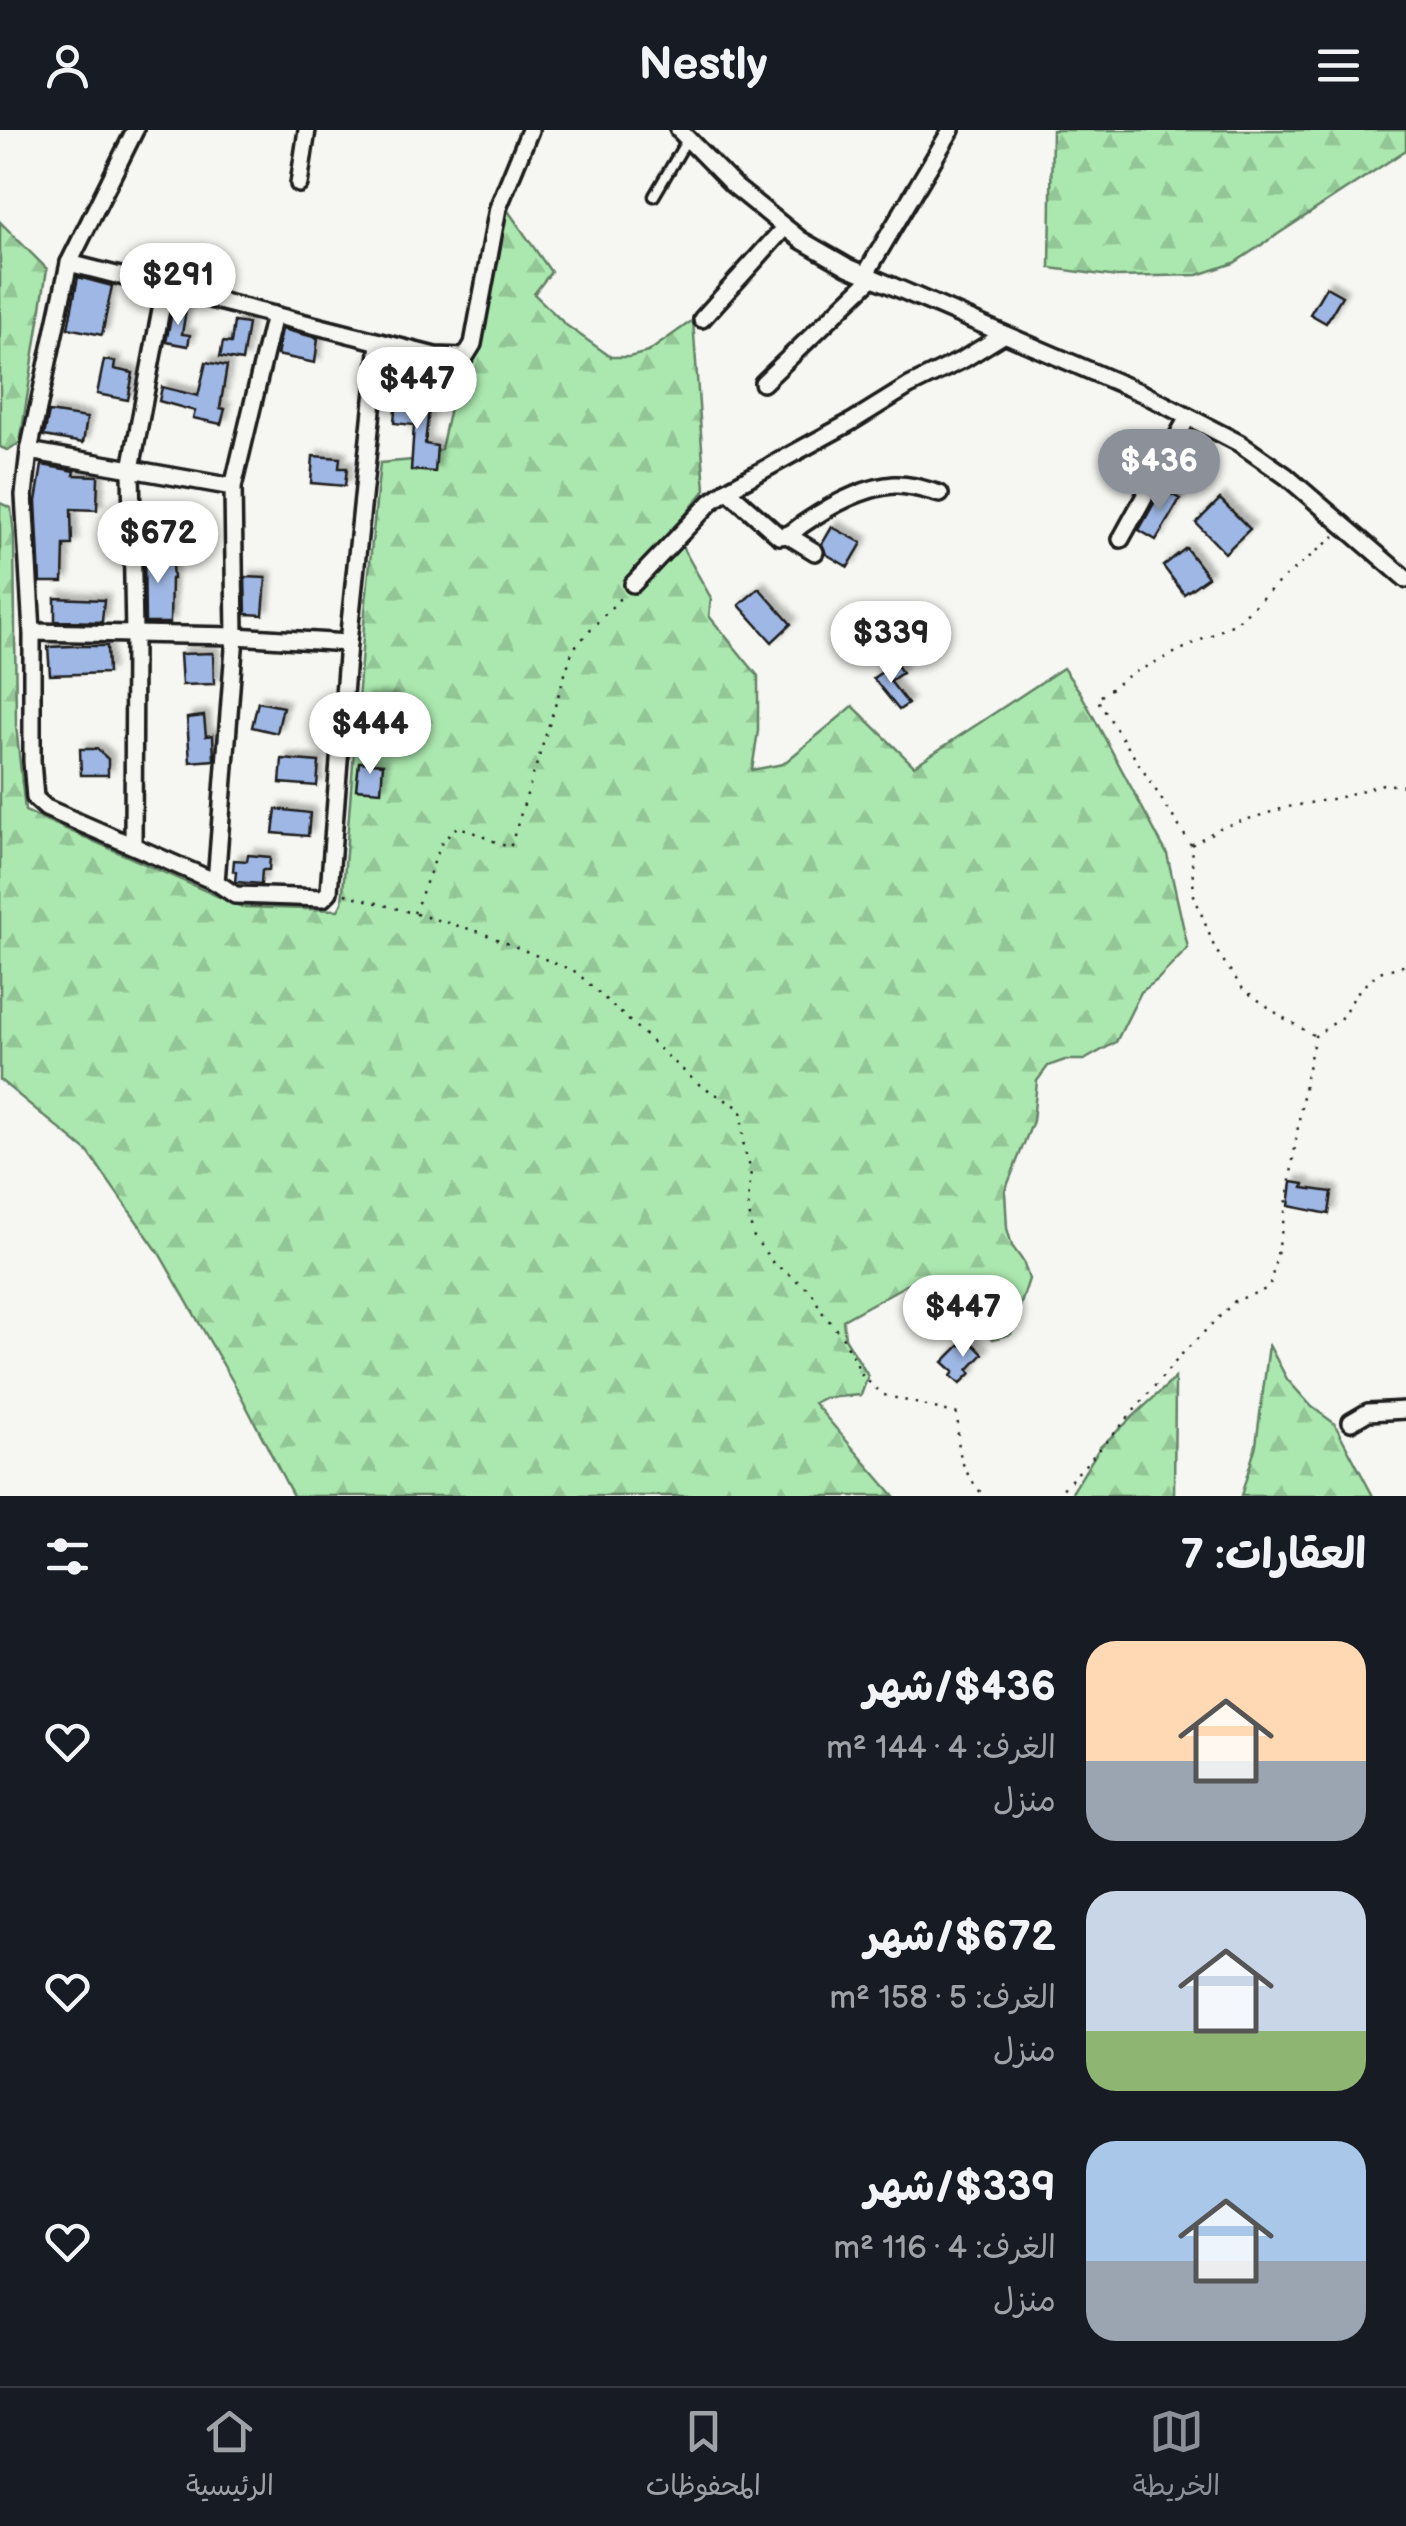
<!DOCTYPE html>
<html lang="ar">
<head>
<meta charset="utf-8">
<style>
  :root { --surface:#171b24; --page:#20242c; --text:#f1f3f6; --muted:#9ea1a6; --line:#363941; --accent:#8c9099 }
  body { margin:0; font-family:"Balsamiq Sans","Playpen Sans Arabic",sans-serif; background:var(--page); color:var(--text); direction:rtl; height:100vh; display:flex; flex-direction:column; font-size:38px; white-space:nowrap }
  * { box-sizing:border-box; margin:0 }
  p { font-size:32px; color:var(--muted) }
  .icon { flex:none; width:55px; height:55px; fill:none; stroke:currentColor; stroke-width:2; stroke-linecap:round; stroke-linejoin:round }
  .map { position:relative; height:1366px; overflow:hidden; direction:ltr }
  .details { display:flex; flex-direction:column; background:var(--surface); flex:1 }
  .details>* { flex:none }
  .price { position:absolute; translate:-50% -85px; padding:0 22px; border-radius:35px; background:#fff; color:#222; font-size:32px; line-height:65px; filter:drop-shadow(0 2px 5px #0008) }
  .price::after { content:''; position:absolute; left:50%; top:60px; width:30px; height:22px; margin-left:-15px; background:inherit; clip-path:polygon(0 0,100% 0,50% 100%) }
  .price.on { background:var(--accent); color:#fff }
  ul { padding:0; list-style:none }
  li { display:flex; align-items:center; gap:30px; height:250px; padding:0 40px }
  li span { display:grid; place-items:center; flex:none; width:280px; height:200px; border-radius:30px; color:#555 }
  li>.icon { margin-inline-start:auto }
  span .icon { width:120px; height:120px; fill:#fffc; stroke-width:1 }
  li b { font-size:42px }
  h2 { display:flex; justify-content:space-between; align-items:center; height:120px; padding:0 40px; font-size:42px }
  header { display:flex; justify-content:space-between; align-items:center; height:130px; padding:0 40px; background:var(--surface); font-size:45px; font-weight:700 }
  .dock { display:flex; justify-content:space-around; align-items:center; height:140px; border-top:2px solid var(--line); background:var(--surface); font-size:28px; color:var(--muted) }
  .dock a { display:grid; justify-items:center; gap:5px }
  .dock .on { color:var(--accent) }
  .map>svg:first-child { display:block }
</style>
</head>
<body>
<header><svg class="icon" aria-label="menu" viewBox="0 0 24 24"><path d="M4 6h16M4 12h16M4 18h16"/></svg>Nestly<svg class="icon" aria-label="person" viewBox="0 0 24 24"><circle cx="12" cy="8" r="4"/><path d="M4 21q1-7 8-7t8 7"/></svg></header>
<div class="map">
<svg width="1406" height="1366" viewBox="0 0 1406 1366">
  <defs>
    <pattern id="forest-firs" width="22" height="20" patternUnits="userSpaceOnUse" patternTransform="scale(2.5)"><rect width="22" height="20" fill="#abe8af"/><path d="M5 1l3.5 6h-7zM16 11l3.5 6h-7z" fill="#93c696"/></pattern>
    <filter id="shadow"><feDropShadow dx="5.5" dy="-5.5" stdDeviation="2.5" flood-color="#0004"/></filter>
  </defs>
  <rect width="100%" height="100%" fill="#f6f6f2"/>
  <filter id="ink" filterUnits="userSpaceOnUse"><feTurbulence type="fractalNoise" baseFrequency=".01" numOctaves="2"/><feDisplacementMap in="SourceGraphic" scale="20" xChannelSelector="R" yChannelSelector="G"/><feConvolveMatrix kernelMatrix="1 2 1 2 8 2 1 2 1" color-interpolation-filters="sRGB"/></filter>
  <g filter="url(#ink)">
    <g fill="url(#forest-firs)" stroke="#648266" stroke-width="2.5">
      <path d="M1052,0H1406V20L1234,133L1198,145L1117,147L1050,138Z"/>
      <path d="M504,75L551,142L534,164L566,195L611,227H629L648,222L693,190L705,360L686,384L678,400L683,418L711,468L709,486L758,546V601L752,640L783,634L853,576L914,636L1063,538L1080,562L1167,724L1188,818L1157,850L1141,862L1116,912L1084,930H1065L1048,936L1037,951L1033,991L1005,1061L1007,1098L1012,1116L1023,1131L1029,1149L1011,1204L993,1209L980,1197L963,1189L917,1149L843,1190L845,1208L868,1246L861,1265L824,1268L814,1273L894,1366H293L240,1264L159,1123L88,1022L0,950V373L11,378L14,405L16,595L25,681L242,777L338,780L342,773L365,482L380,333L424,329L441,319L457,246L469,240Z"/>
      <path d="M0,92L47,139L20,313L7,320L0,317Z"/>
      <path d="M1269,1215L1287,1249L1312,1277L1334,1293L1373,1366H1241L1256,1315Z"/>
      <path d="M1175,1248L1174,1366H1070L1100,1317Z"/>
    </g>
    <g fill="#9eb7e4" stroke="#1c1c1c" stroke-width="2.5" filter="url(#shadow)">
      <path d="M78,147L112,156L102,205L68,198Z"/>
      <path d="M1326,157L1342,166L1326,193L1310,184Z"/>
      <path d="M173,178L186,180L182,204L190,205L188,216L166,212Z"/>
      <path d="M234,192L248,194L242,231L220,227L223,212L231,213Z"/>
      <path d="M282,199L318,208L315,233L277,225Z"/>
      <path d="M104,230L115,232L114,239L133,243L128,270L97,264Z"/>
      <path d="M206,232L227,236L220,278L225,279L221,294L193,288L195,281L159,271L162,257L198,266Z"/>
      <path d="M396,267L425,270L424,277L429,278L425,314L437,316L435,342L411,340L414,295L394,293Z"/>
      <path d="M49,282L87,288L83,313L44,306Z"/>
      <path d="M313,326L340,328L339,338H347L345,356L311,353Z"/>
      <path d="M42,335L75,341L74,345L98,346L97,380L71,379L72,415H64L63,452H40L36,371Z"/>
      <path d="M1162,359L1180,369L1156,410L1139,400Z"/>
      <path d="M1220,369L1250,399L1225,423L1196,393Z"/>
      <path d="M832,397L862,413L848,437L826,424L822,414Z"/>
      <path d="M1186,418L1208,447L1184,464L1163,436Z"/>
      <path d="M171,420L173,449H171L170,493H145L144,421Z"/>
      <path d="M245,447L266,448L263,485L246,484Z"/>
      <path d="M759,458L791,494L772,512L739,475Z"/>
      <path d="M55,468L104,470L102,492L55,491Z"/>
      <path d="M73,516H107L108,543L50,545L48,517Z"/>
      <path d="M213,523L214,554L182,555L180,524Z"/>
      <path d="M896,533L902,543L890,551L908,574L899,580L873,548Z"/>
      <path d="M376,568L392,569L390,596L361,594L364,569L376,570Z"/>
      <path d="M258,572L283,577L277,603L252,597Z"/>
      <path d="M204,586L206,606L213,605L214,630L190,632L187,588Z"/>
      <path d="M80,619H97L108,629V645H81Z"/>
      <path d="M282,629L319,632L317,656L280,653Z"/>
      <path d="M359,632L383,634L381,661L356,659Z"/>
      <path d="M276,679L310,683L308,706L273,703Z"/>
      <path d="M248,725L270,727L269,740H262L261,754L235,752L236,742L233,741L234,730L247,731Z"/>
      <path d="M1292,1052L1304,1054L1303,1058L1332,1062L1329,1084L1289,1076Z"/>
      <path d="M967,1208L983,1224L968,1240L971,1243L960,1254L951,1246L954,1242L943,1232Z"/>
    </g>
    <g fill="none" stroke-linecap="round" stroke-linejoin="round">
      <defs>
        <path id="lane" d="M654,66L688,8"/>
        <g id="street">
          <path d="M135,0L69,133L29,321L24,365L32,502V631L35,668L46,678L216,752L235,765L323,768L329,762L348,513L379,212"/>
          <path d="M679,0L733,55L801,110L848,137L1144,264L1239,313L1286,346L1406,449"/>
          <path d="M299,54L307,0"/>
          <path d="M69,133L435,226L465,227L473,214L498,78L530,0"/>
          <path d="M865,145L951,0"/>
          <path d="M702,189L784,98"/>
          <path d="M763,253L872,148"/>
          <path d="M29,321L233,357"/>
          <path d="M727,360L779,406C792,406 796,398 806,392C830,376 864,357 894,355C909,354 926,360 940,364"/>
          <path d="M789,406L815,422"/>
          <path d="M1121,409L1188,287"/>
          <path d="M633,454L711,372L732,357L851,292L909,256L964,229L1003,205"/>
          <path d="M32,502L235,506L348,513"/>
          <path d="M133,715L134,505L131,339L165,158"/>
          <path d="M216,752L235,506L233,357L274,185"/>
          <path d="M1351,1292L1368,1282L1406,1280"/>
        </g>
      </defs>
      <use href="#lane" stroke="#1c1c1c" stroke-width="15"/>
      <use href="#street" stroke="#1c1c1c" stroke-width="22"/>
      <g stroke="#1c1c1c" stroke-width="2.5" stroke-dasharray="2.5 8" stroke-linecap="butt">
        <path d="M1191,715L1097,569L1131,544L1236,493L1279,452L1335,406"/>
        <path d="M345,764L480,802L576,842L697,953L741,979L744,1019L751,1040L748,1072L752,1104L773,1133L811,1161L822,1182L844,1209L863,1247L884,1265L958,1284C957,1321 959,1338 984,1366"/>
        <path d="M414,783L442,712L458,696L510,718L573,519L622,466"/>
        <path d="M1313,905L1282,887L1243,859L1215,819L1194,765L1191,715L1222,697L1288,677L1337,668L1383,654L1406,656"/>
        <path d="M1056,1366L1114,1304L1182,1224L1235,1171L1269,1158C1291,1075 1295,989 1315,906L1340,889L1359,860L1379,842L1406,835"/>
      </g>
      <use href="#lane" stroke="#f6f6f2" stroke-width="8"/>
      <use href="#street" stroke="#f6f6f2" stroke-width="15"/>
    </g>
  </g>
</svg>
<b class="price" style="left:178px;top:198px">$291</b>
<b class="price" style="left:417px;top:302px">$447</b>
<b class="price on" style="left:1159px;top:384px">$436</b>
<b class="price" style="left:158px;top:456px">$672</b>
<b class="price" style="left:891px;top:556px">$339</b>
<b class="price" style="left:370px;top:647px">$444</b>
<b class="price" style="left:963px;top:1230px">$447</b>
</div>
<section class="details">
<h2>العقارات: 7<svg class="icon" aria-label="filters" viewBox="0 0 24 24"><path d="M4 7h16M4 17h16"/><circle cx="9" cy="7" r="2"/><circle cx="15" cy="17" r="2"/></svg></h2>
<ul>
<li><span style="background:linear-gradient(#ffd9b3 60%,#9aa5b1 0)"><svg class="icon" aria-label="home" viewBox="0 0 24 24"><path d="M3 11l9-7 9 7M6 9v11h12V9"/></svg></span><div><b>$436/شهر</b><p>الغرف: 4 · 144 m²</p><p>منزل</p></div><svg class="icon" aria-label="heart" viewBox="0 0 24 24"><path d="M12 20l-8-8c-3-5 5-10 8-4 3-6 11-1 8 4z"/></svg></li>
<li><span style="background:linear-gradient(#c9d6e8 70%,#8fb573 0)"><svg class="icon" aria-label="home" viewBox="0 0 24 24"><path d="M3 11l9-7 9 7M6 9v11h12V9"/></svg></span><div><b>$672/شهر</b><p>الغرف: 5 · 158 m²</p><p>منزل</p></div><svg class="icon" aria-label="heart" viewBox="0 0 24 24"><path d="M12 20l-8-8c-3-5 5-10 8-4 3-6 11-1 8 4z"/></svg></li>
<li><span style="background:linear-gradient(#a9c7e8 60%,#9aa5b1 0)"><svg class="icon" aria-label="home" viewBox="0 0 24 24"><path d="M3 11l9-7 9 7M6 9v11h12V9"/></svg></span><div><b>$339/شهر</b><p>الغرف: 4 · 116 m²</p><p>منزل</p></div><svg class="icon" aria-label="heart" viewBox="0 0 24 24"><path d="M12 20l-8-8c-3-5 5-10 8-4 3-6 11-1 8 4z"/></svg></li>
</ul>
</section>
<nav class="dock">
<a class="on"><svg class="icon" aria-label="map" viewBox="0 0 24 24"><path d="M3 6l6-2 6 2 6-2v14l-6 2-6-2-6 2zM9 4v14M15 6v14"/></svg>الخريطة</a>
<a><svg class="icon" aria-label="saved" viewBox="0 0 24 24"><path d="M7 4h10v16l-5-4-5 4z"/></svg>المحفوظات</a>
<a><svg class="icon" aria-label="home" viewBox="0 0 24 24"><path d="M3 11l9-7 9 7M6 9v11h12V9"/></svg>الرئيسية</a>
</nav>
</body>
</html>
